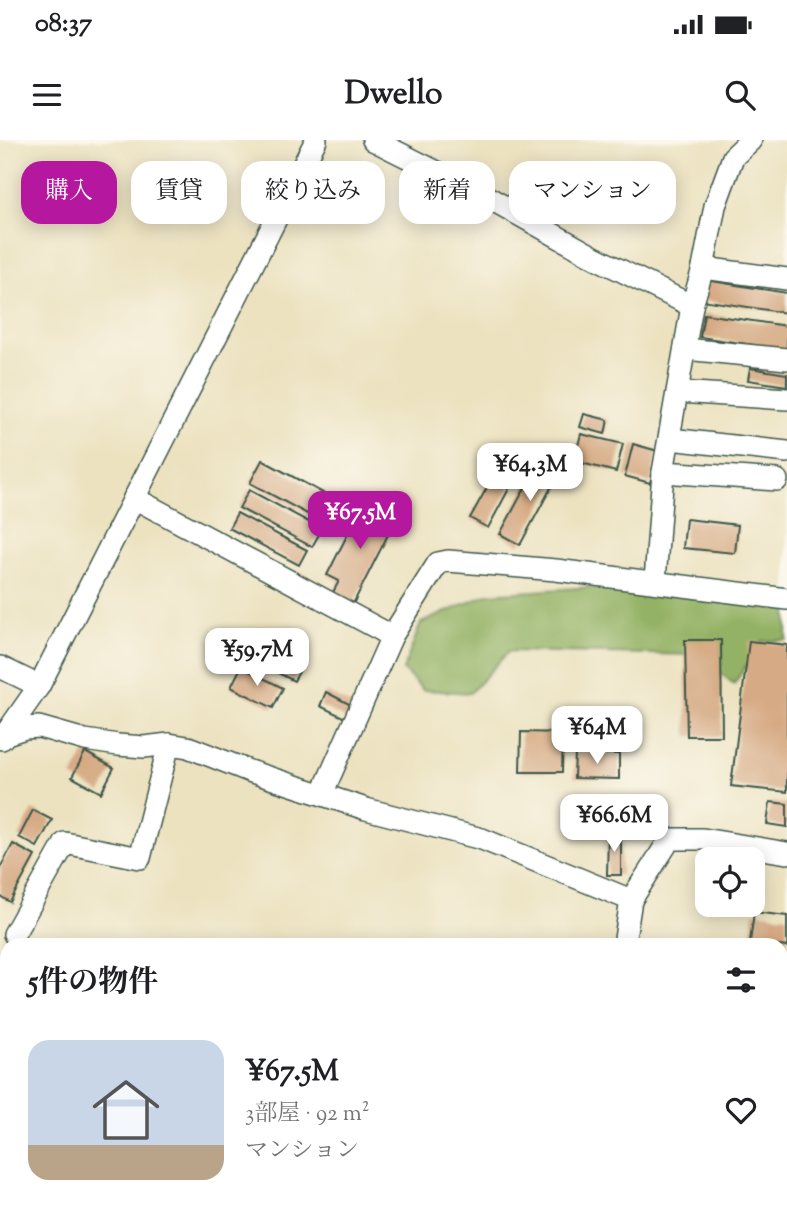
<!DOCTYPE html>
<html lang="ja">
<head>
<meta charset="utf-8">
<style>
  :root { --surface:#fff; --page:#f2f2f2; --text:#202124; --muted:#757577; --accent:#b5179e }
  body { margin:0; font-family:"Sorts Mill Goudy","Noto Serif JP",serif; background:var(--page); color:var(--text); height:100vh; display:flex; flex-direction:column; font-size:26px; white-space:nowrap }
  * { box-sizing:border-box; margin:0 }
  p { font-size:23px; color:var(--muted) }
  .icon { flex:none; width:38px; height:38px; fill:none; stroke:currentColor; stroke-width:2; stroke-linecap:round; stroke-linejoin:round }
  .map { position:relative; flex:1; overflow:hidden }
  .side { position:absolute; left:0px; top:798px; width:788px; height:273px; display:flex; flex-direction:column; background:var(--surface); border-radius:21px 21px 0 0; box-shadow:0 4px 18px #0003 }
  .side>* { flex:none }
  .guide { position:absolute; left:21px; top:21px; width:746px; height:63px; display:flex; gap:14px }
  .controls { position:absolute; left:695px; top:707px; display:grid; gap:14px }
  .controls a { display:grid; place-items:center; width:70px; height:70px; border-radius:14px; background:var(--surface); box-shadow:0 4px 18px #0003; font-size:35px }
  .price { position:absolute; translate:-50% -60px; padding:0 16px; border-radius:14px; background:#fff; color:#222; font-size:23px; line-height:46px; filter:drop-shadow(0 2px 4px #0008) }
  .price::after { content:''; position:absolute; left:50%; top:42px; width:21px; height:16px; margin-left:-10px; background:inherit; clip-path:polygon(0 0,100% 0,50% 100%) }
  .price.active { background:var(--accent); color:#fff }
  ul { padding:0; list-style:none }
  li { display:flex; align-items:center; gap:21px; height:175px; padding:0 28px }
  li span { display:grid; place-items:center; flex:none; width:196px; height:140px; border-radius:21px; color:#555 }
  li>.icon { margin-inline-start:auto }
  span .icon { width:84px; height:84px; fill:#fffc; stroke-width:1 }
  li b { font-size:30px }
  h2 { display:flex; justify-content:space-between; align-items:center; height:84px; padding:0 28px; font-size:30px }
  .pill { padding:0 24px; border-radius:21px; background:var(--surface); box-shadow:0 4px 18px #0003; font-size:24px; line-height:63px }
  .pill.active { background:var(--accent); color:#fff }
  .status { display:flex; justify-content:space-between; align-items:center; height:49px; padding:0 35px; background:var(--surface); direction:ltr }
  .status svg { height:19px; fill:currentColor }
  header { display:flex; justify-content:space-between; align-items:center; height:91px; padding:0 28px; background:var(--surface); font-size:32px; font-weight:700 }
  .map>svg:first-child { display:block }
</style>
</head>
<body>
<div class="status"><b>08:37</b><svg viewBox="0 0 49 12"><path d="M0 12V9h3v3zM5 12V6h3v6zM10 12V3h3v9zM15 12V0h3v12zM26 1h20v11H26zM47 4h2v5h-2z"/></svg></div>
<header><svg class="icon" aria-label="menu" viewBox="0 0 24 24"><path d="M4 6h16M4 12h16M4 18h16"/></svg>Dwello<svg class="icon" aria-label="search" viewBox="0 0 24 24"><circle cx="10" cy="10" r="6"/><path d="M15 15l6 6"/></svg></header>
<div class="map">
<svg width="787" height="1071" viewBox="0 0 787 1071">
  <rect width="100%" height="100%" fill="#fbf7ec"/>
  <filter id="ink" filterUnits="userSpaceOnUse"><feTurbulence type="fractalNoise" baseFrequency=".0143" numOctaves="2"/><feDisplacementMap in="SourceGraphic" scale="14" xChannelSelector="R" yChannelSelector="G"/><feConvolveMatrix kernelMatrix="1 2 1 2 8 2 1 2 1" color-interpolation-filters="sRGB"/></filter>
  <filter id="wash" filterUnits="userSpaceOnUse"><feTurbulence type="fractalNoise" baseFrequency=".00686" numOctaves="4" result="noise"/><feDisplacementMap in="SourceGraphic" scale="28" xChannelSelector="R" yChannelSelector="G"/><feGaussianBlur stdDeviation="1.57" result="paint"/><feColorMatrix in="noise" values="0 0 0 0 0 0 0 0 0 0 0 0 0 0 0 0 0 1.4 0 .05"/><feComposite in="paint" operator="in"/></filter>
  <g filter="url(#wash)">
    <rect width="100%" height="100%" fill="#ece2c0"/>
    <path fill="#94b265" stroke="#5a784c" stroke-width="2" d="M621,445L787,467V500L762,501L734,544L698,515L509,511L470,553L423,550L403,530L421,483L488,454Z"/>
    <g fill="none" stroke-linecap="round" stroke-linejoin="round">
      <g stroke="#74a4de" stroke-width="6">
        <path d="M0,977L7,986"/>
        <path d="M68,1064L73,1071"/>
      </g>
    </g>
    <g id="blocks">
      <g fill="#d6aa84">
        <path d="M705,140L787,153V173L702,160Z"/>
        <path d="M704,174L787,186V210L700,197Z"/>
        <path d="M750,228L787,234V246L748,240Z"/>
        <path d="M584,274L608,280L605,294L580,287Z"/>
        <path d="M581,294L623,304L616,332L574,321Z"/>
        <path d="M633,304L658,311L650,343L625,336Z"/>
        <path d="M509,308L526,317L488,388L470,378Z"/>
        <path d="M262,320L334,359L322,382L250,343Z"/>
        <path d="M540,320L560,331L520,405L500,394Z"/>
        <path d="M249,350L322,389L312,407L239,368Z"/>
        <path d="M365,360L397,377L352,466L331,456L339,441L327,435Z"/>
        <path d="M237,373L307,410L299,425L229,388Z"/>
        <path d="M686,379L738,385L735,413L683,408Z"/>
        <path d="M685,500H721L722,596H687Z"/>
        <path d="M749,501L787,505V652L731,646Z"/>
        <path d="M278,508L305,521L294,541L268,528Z"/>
        <path d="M241,527L283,548L273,568L231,547Z"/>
        <path d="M326,552L353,566L347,579L320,566Z"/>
        <path d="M521,592L563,593L562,632H520Z"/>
        <path d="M85,612L114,628L101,653L72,637Z"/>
        <path d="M575,613L619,614V639L574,638Z"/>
        <path d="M770,662L787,664V687L767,684Z"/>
        <path d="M33,670L52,680L37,707L19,697Z"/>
        <path d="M608,693H621V735H607Z"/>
        <path d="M13,704L35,716L10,762L0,756V728Z"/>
        <path d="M754,772L787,776V807L750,802Z"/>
        <path d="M780,885L787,887V926L780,924Z"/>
        <path d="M780,957L787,958V985L780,983Z"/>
        <path d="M422,1064H451L466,1071H414Z"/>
        <path d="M675,1064H736L735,1071H674Z"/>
      </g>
    </g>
  </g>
  <g filter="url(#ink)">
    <use href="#blocks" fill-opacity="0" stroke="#3e5649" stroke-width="2"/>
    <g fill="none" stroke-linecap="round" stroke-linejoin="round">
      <defs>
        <g id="street">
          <path d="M373,0L489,58L594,117L692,166L703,128L715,66L733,17L751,0"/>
          <path d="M703,128L787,139"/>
          <path d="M685,209L787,219"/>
          <path d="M678,252L787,259"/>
          <path d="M670,299L787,312"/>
          <path d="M663,332L777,340"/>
          <path d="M134,358L392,496L322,654"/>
          <path d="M655,441L663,332L692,166"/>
          <path d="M392,496L438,423L448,421L556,430L787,459"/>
          <path d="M0,527L39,546"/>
          <path d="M0,596L25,588L39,587L85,600L118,605L144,607L169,604L188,607L249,631L366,669L482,699L631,760L670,699H703L787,713"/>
          <path d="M2,599L39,546L316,0"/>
          <path d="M14,794L65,703L140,718L169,604"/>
          <path d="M624,805L631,760"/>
          <path d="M780,1050L787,1051"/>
        </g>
      </defs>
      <use href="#street" stroke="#3e5649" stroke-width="24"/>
      <use href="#street" stroke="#fff" stroke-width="21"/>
    </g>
  </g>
</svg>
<div class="controls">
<a><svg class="icon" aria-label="locate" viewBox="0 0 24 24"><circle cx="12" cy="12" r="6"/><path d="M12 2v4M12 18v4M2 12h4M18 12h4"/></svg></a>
</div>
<b class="price" style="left:530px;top:363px">¥64.3M</b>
<b class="price active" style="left:360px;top:411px">¥67.5M</b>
<b class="price" style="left:257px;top:548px">¥59.7M</b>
<b class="price" style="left:597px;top:626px">¥64M</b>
<b class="price" style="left:614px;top:714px">¥66.6M</b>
<div class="guide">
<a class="pill active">購入</a>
<a class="pill">賃貸</a>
<a class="pill">絞り込み</a>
<a class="pill">新着</a>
<a class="pill">マンション</a>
</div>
<section class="side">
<h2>5件の物件<svg class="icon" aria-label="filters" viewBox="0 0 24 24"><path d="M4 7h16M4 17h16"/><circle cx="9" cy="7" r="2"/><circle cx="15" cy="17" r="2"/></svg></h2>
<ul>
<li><span style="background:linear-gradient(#c9d6e8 75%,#b9a48a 0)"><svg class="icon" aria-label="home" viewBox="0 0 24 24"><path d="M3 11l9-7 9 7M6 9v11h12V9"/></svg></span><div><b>¥67.5M</b><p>3部屋 · 92 m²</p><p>マンション</p></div><svg class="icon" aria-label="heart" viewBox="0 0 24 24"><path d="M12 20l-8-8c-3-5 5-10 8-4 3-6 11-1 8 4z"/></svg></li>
</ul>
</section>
</div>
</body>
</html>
